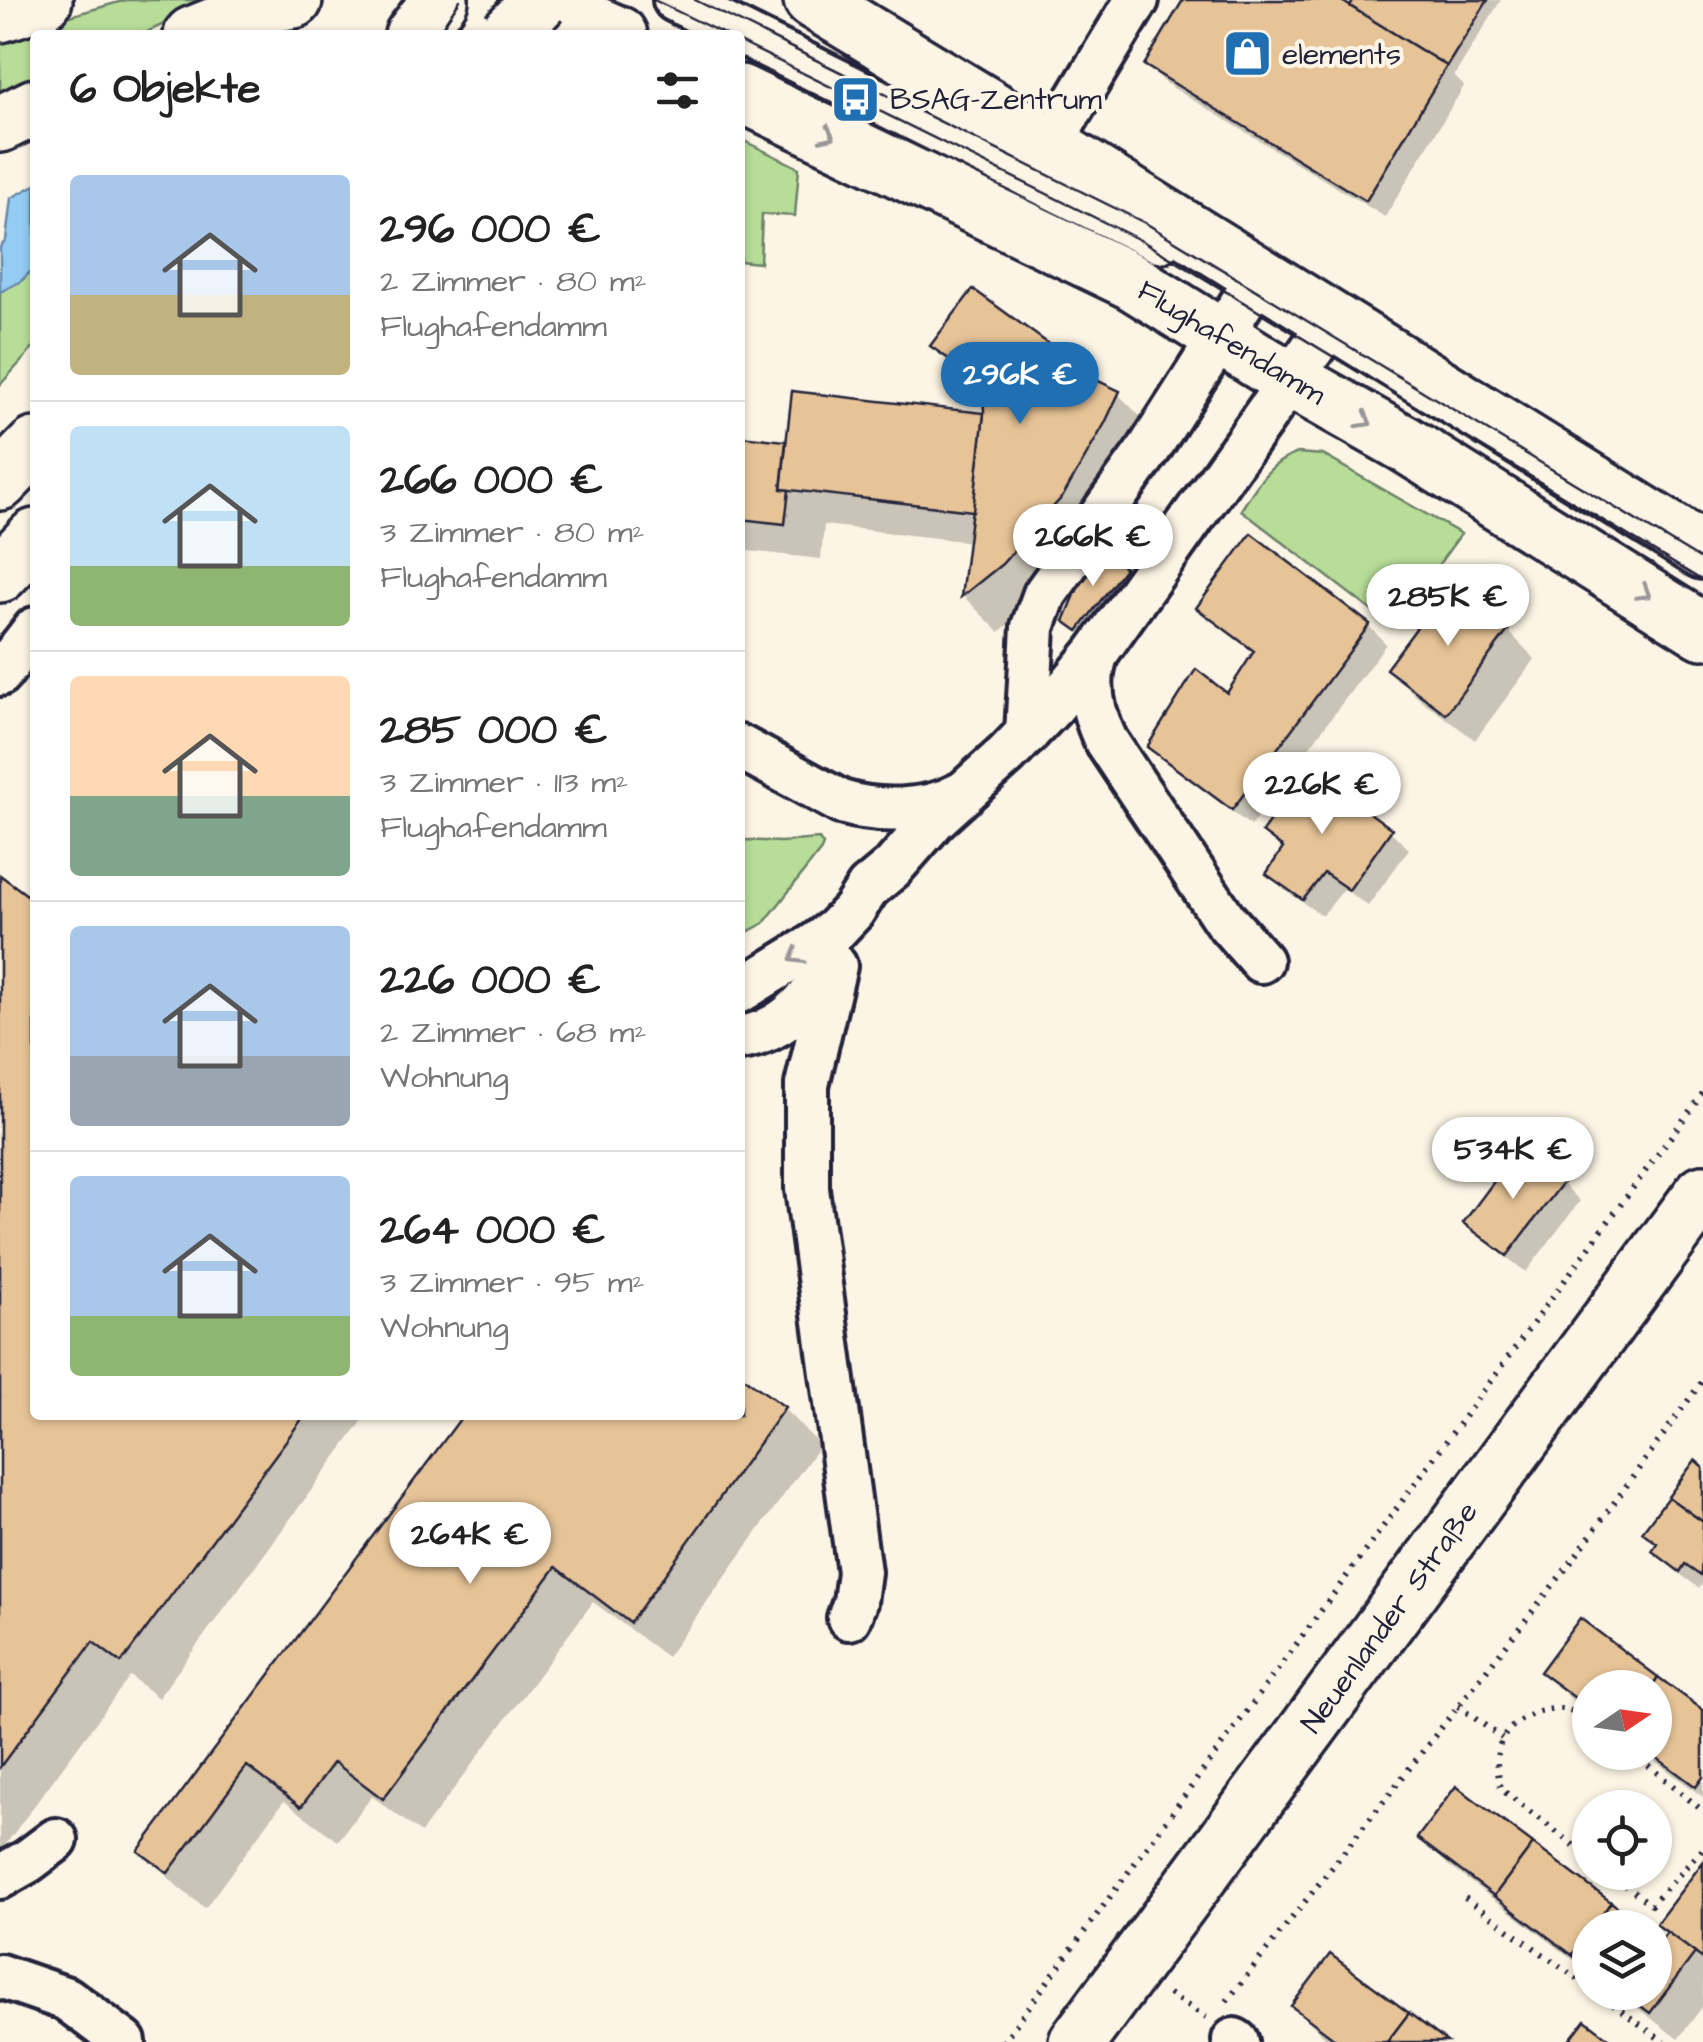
<!DOCTYPE html>
<html lang="de">
<head>
<meta charset="utf-8">
<style>
  :root { --surface:#fff; --page:#f6f6f6; --text:#222; --muted:#767676; --line:#e0e0e0; --accent:#1f6fb2 }
  body { margin:0; font-family:"Architects Daughter",sans-serif; background:var(--page); color:var(--text); height:100vh; display:flex; flex-direction:column; font-size:38px; white-space:nowrap }
  * { box-sizing:border-box; margin:0 }
  p { font-size:32px; color:var(--muted) }
  .icon { flex:none; width:55px; height:55px; fill:none; stroke:currentColor; stroke-width:2; stroke-linecap:round; stroke-linejoin:round }
  .map { position:relative; flex:1; overflow:hidden }
  .drawer { position:absolute; left:30px; top:30px; width:715px; height:1390px; display:flex; flex-direction:column; background:var(--surface); border-radius:10px; box-shadow:0 2px 8px #0004 }
  .drawer>* { flex:none }
  .needle { width:65px; rotate:77deg }
  .buttons { position:absolute; left:1572px; top:1670px; display:grid; gap:20px }
  .buttons a { display:grid; place-items:center; width:100px; height:100px; border-radius:50%; background:var(--surface); box-shadow:0 2px 8px #0004; font-size:50px }
  .price { position:absolute; translate:-50% -85px; padding:0 22px; border-radius:35px; background:#fff; color:#222; font-size:32px; line-height:65px; filter:drop-shadow(0 2px 5px #0008) }
  .price::after { content:''; position:absolute; left:50%; top:60px; width:30px; height:22px; margin-left:-15px; background:inherit; clip-path:polygon(0 0,100% 0,50% 100%) }
  .price.selected { background:var(--accent); color:#fff }
  ul { padding:0; list-style:none }
  li { display:flex; align-items:center; gap:30px; height:250px; padding:0 40px }
  li+li { border-top:2px solid var(--line) }
  li span { display:grid; place-items:center; flex:none; width:280px; height:200px; border-radius:10px; color:#555 }
  li>.icon { margin-inline-start:auto }
  span .icon { width:120px; height:120px; fill:#fffc; stroke-width:1 }
  li b { font-size:42px }
  h2 { display:flex; justify-content:space-between; align-items:center; height:120px; padding:0 40px; font-size:42px }
  .map>svg:first-child { display:block }
</style>
</head>
<body>
<div class="map">
<svg width="1703" height="2042" viewBox="0 0 1703 2042">
  <rect width="100%" height="100%" fill="#fcf5e5"/>
  <filter id="ink" filterUnits="userSpaceOnUse"><feTurbulence type="fractalNoise" baseFrequency=".01" numOctaves="2"/><feDisplacementMap in="SourceGraphic" scale="20" xChannelSelector="R" yChannelSelector="G"/><feConvolveMatrix kernelMatrix="1 2 1 2 8 2 1 2 1" color-interpolation-filters="sRGB"/></filter>
  <g filter="url(#ink)">
    <g fill="#b7dd98" stroke="#6c806a" stroke-width="2.5">
      <path d="M126,0H214L141,35H35V85L0,101V36Z"/>
      <path d="M740,139L799,168L795,216L762,214L760,263L740,261Z"/>
      <path d="M35,267V346L0,385V292L21,281Z"/>
      <path d="M1298,453L1323,455L1461,534L1393,627L1241,510C1257,485 1268,463 1298,453Z"/>
      <path d="M819,839L823,845L821,850L764,923L740,936V903L744,882L742,842L747,840L780,842Z"/>
    </g>
    <path fill="#95ccf4" stroke="#6788aa" stroke-width="2.5" d="M35,185V267L21,281L0,292V247L6,240L11,198Z"/>
    <g fill="#0003">
      <path d="M1186,0H1335L1362,14L1353,6L1357,0H1501L1454,76L1464,86L1385,217L1165,83L1147,64Z"/>
      <path d="M934,346L1081,370L1092,381L1118,394L1154,430L1038,600L999,632L964,597L971,542L824,525L821,559L740,550V438L788,444L987,416L986,394L970,382Z"/>
      <path d="M1123,570L1141,588L1085,638L1066,620Z"/>
      <path d="M1450,588L1508,631L1535,659L1475,740L1416,696L1389,669Z"/>
      <path d="M1200,608L1368,625L1386,644L1251,826L1169,765L1150,747L1228,696L1255,654L1218,626Z"/>
      <path d="M1309,771L1390,831L1409,849L1368,906L1344,889L1322,916L1288,892L1269,873L1285,851L1266,831Z"/>
      <path d="M0,878L35,904V1415H367L158,1698L130,1676L0,1852Z"/>
      <path d="M1562,1183L1580,1201L1526,1272L1484,1240L1466,1222Z"/>
      <path d="M740,1377L784,1409L820,1445L667,1657L593,1602L421,1833L372,1796L338,1841L284,1801L205,1908L178,1887L141,1850L466,1415H740Z"/>
      <path d="M1703,1470V1583L1699,1588L1673,1569L1655,1551L1659,1545L1645,1532Z"/>
      <path d="M1580,1622L1703,1713V1797L1643,1752H1655V1688H1590V1713L1571,1699L1543,1671Z"/>
      <path d="M1420,1838L1590,1928V1972L1448,1865Z"/>
      <path d="M1703,1866V2006L1678,2039L1617,1992H1655V1939L1662,1944Z"/>
      <path d="M1294,2006L1443,2042H1330Z"/>
    </g>
    <g fill="#e7c498" stroke="#22223b" stroke-width="2.5">
      <path d="M1183,0H1340L1447,66L1366,201L1144,65Z"/>
      <path d="M1354,0H1488L1447,66L1350,6Z"/>
      <path d="M973,289L1082,368L1075,383L1082,386L1088,376L1120,391L1105,423L1063,496L1002,564L961,597L984,413L983,383L930,346Z"/>
      <path d="M792,391L984,413L973,511L781,489Z"/>
      <path d="M740,436L786,441L781,489L789,490L785,524L740,519Z"/>
      <path d="M1251,533L1370,624L1232,810L1147,747L1196,669L1227,693L1254,651L1196,608Z"/>
      <path d="M1103,551L1125,568L1078,631L1064,621L1082,578Z"/>
      <path d="M1449,584L1509,629L1446,714L1386,669Z"/>
      <path d="M1308,768L1392,829L1349,890L1324,873L1303,900L1266,874L1283,848L1262,832Z"/>
      <path d="M0,875L35,901V1415H305L121,1663L93,1642L0,1767Z"/>
      <path d="M1519,1148L1564,1181L1507,1256L1463,1223Z"/>
      <path d="M740,1375L785,1407L630,1623L556,1567L383,1799L334,1762L301,1807L247,1766L168,1873L138,1851L463,1415H740Z"/>
      <path d="M1695,1460L1703,1467V1522L1668,1497Z"/>
      <path d="M1668,1497L1703,1522L1701,1575L1685,1564L1680,1572L1652,1551L1657,1543L1642,1532Z"/>
      <path d="M1580,1618L1658,1677L1651,1688H1590V1709L1540,1672Z"/>
      <path d="M1658,1677L1703,1710V1777L1696,1787L1649,1752H1655V1688H1651Z"/>
      <path d="M1456,1786L1533,1844L1494,1896L1417,1838Z"/>
      <path d="M1533,1844L1611,1902L1593,1928H1590V1931L1572,1955L1494,1896Z"/>
      <path d="M1703,1862V1959L1656,1924Z"/>
      <path d="M1611,1902L1644,1927L1645,1928H1593Z"/>
      <path d="M1590,1931V1968L1572,1955Z"/>
      <path d="M1667,1932L1695,1953L1650,2013L1622,1992H1655V1935L1661,1940Z"/>
      <path d="M1330,1954L1409,2013L1387,2042H1339L1291,2006Z"/>
      <path d="M1409,2013L1447,2042H1387Z"/>
      <path d="M1585,2020L1614,2042H1568Z"/>
    </g>
    <g fill="none" stroke-linecap="round" stroke-linejoin="round">
      <defs>
        <g id="minor">
          <path d="M675,0L1160,241"/>
          <path d="M1050,145L1137,0"/>
          <path d="M1098,651C1085,681 1092,712 1106,741L1225,920L1261,961"/>
          <path d="M0,674L35,629"/>
          <path d="M1027,734L1033,627L1045,594L1149,449L1259,276"/>
          <path d="M740,747L841,802C877,813 926,813 959,795"/>
          <path d="M835,966L807,1085V1189L859,1572L855,1602L849,1618"/>
          <path d="M740,991L816,944L836,929L853,911L868,888L892,868L934,820L1007,754L1053,706L1098,651L1332,321"/>
          <path d="M740,1038C782,1032 804,1004 830,973"/>
          <path d="M0,1877L28,1861L56,1840"/>
          <path d="M0,1976L67,1999L124,2042"/>
          <path d="M1234,2040L1237,2042"/>
        </g>
        <g id="major">
          <path d="M528,0L550,5L619,35"/>
          <path d="M812,0L987,106L1703,551"/>
          <path d="M0,14L44,0"/>
          <path d="M192,35L266,5L294,0"/>
          <path d="M740,93L1131,281L1267,366L1405,444L1703,631"/>
          <path d="M0,124L35,107"/>
          <path d="M1077,2042L1703,1193"/>
        </g>
        <g id="highway">
          <path d="M413,35L440,0"/>
          <path d="M0,482L35,446"/>
          <path d="M0,574L35,537"/>
        </g>
      </defs>
      <use href="#minor" stroke="#22223b" stroke-width="50"/>
      <use href="#major" stroke="#22223b" stroke-width="62"/>
      <use href="#highway" stroke="#22223b" stroke-width="62"/>
      <g stroke="#22223b" stroke-width="6" stroke-dasharray="2.5 8" stroke-linecap="butt">
        <path d="M1458,1706L1502,1738"/>
        <path d="M1590,1722C1581,1716 1573,1710 1561,1709C1540,1707 1509,1722 1501,1742C1494,1757 1498,1773 1501,1789L1590,1858"/>
        <path d="M1632,1752L1703,1811"/>
        <path d="M1609,1872L1651,1905L1703,1849"/>
        <path d="M1465,1898L1590,1988"/>
        <path d="M1596,1992L1664,2042"/>
        <path d="M1169,1994L1206,2017"/>
        <path d="M1227,2001L1572,1561L1703,1380"/>
        <path d="M1003,2042L1703,1093"/>
      </g>
      <use href="#minor" stroke="#fcf5e5" stroke-width="42"/>
      <use href="#major" stroke="#fcf5e5" stroke-width="55"/>
      <use href="#highway" stroke="#fcf5e5" stroke-width="55"/>
      <g stroke="#22223b" stroke-width="2.5">
        <path d="M654,0L726,35"/>
        <path d="M695,0L1147,224L1703,561"/>
        <path d="M437,35L460,0"/>
        <path d="M740,42L1144,242L1703,581"/>
      </g>
      <defs>
        <path id="highway-bridge" d="M507,35L541,0"/>
      </defs>
      <use href="#highway-bridge" stroke="#22223b" stroke-width="62" stroke-linecap="butt"/>
      <use href="#highway-bridge" stroke="#fcf5e5" stroke-width="55"/>
    </g>
    <defs><path id="oneway-chevron" d="M-2-3.5L2.5 0L-2 3.5" fill="none" stroke-width="1.6" stroke-linecap="round" stroke-linejoin="round" transform="scale(2.5)"/></defs>
    <g stroke="#9a9698">
      <use href="#oneway-chevron" transform="translate(828 135) rotate(26)"/>
      <use href="#oneway-chevron" transform="translate(1365 421) rotate(29)"/>
      <use href="#oneway-chevron" transform="translate(1644 593) rotate(32)"/>
      <use href="#oneway-chevron" transform="translate(796 957) rotate(149)"/>
    </g>
  </g>
  <defs>
    <symbol id="shop-square" viewBox="-11 -11 22 22"><rect x="-9" y="-9" width="18" height="18" rx="4" fill="#1f6fb2" stroke="#fcf5e5"/><path d="M-5-2.5h2.3a2.7 3.5 0 0 1 5.4 0H5L5.5 6h-11ZM-1.5-2.5h3a1.5 2.3 0 0 0-3 0Z" fill="#fff"/></symbol>
    <symbol id="bus-square" viewBox="-11 -11 22 22"><rect x="-9" y="-9" width="18" height="18" rx="4" fill="#1f6fb2" stroke="#fcf5e5"/><path d="M-5-6H5V4H4V6H2V4H-2V6H-4V4H-5ZM-3.5-4V0h7V-4ZM-3.5 1.2v1.5H-2V1.2ZM2 1.2v1.5H3.5V1.2Z" fill="#fff"/></symbol>
  </defs>
  <g fill-rule="evenodd">
    <use href="#shop-square" x="1220" y="26" width="55" height="55"/>
    <use href="#bus-square" x="828" y="72" width="55" height="55"/>
  </g>
  <g text-anchor="middle" stroke-width="8" stroke-linejoin="round" paint-order="stroke">
    <g font-size="30" fill="#22223b" stroke="#fcf5e5" text-anchor="start">
      <text x="1282" y="64">elements</text>
      <text x="890" y="109">BSAG-Zentrum</text>
    </g>
    <g font-size="30" fill="#22223b" stroke="#fcf5e5">
      <text transform="translate(1232 342) rotate(31)" y="10">Flughafendamm</text>
      <text transform="translate(1389 1617) rotate(-54)" y="10">Neuenlander Straße</text>
    </g>
  </g>
</svg>
<div class="buttons">
<a><svg class="needle" viewBox="-14 -14 28 28"><path d="M0-13l5 13h-10z" fill="#e53935"/><path d="M0 13l5-13h-10z" fill="#767676"/></svg></a>
<a><svg class="icon" aria-label="locate" viewBox="0 0 24 24"><circle cx="12" cy="12" r="6"/><path d="M12 2v4M12 18v4M2 12h4M18 12h4"/></svg></a>
<a><svg class="icon" aria-label="layers" viewBox="0 0 24 24"><path d="M12 4l9 5-9 5-9-5zM3 14l9 5 9-5"/></svg></a>
</div>
<b class="price selected" style="left:1020px;top:427px">296K €</b>
<b class="price" style="left:1093px;top:589px">266K €</b>
<b class="price" style="left:1448px;top:649px">285K €</b>
<b class="price" style="left:1322px;top:837px">226K €</b>
<b class="price" style="left:1513px;top:1202px">534K €</b>
<b class="price" style="left:470px;top:1587px">264K €</b>
<section class="drawer">
<h2>6 Objekte<svg class="icon" aria-label="filters" viewBox="0 0 24 24"><path d="M4 7h16M4 17h16"/><circle cx="9" cy="7" r="2"/><circle cx="15" cy="17" r="2"/></svg></h2>
<ul>
<li><span style="background:linear-gradient(#a9c7e8 60%,#c2b280 0)"><svg class="icon" aria-label="home" viewBox="0 0 24 24"><path d="M3 11l9-7 9 7M6 9v11h12V9"/></svg></span><div><b>296 000 €</b><p>2 Zimmer · 80 m²</p><p>Flughafendamm</p></div></li>
<li><span style="background:linear-gradient(#bfe0f5 70%,#8fb573 0)"><svg class="icon" aria-label="home" viewBox="0 0 24 24"><path d="M3 11l9-7 9 7M6 9v11h12V9"/></svg></span><div><b>266 000 €</b><p>3 Zimmer · 80 m²</p><p>Flughafendamm</p></div></li>
<li><span style="background:linear-gradient(#ffd9b3 60%,#7fa58c 0)"><svg class="icon" aria-label="home" viewBox="0 0 24 24"><path d="M3 11l9-7 9 7M6 9v11h12V9"/></svg></span><div><b>285 000 €</b><p>3 Zimmer · 113 m²</p><p>Flughafendamm</p></div></li>
<li><span style="background:linear-gradient(#a9c7e8 65%,#9aa5b1 0)"><svg class="icon" aria-label="home" viewBox="0 0 24 24"><path d="M3 11l9-7 9 7M6 9v11h12V9"/></svg></span><div><b>226 000 €</b><p>2 Zimmer · 68 m²</p><p>Wohnung</p></div></li>
<li><span style="background:linear-gradient(#a9c7e8 70%,#8fb573 0)"><svg class="icon" aria-label="home" viewBox="0 0 24 24"><path d="M3 11l9-7 9 7M6 9v11h12V9"/></svg></span><div><b>264 000 €</b><p>3 Zimmer · 95 m²</p><p>Wohnung</p></div></li>
</ul>
</section>
</div>
</body>
</html>
